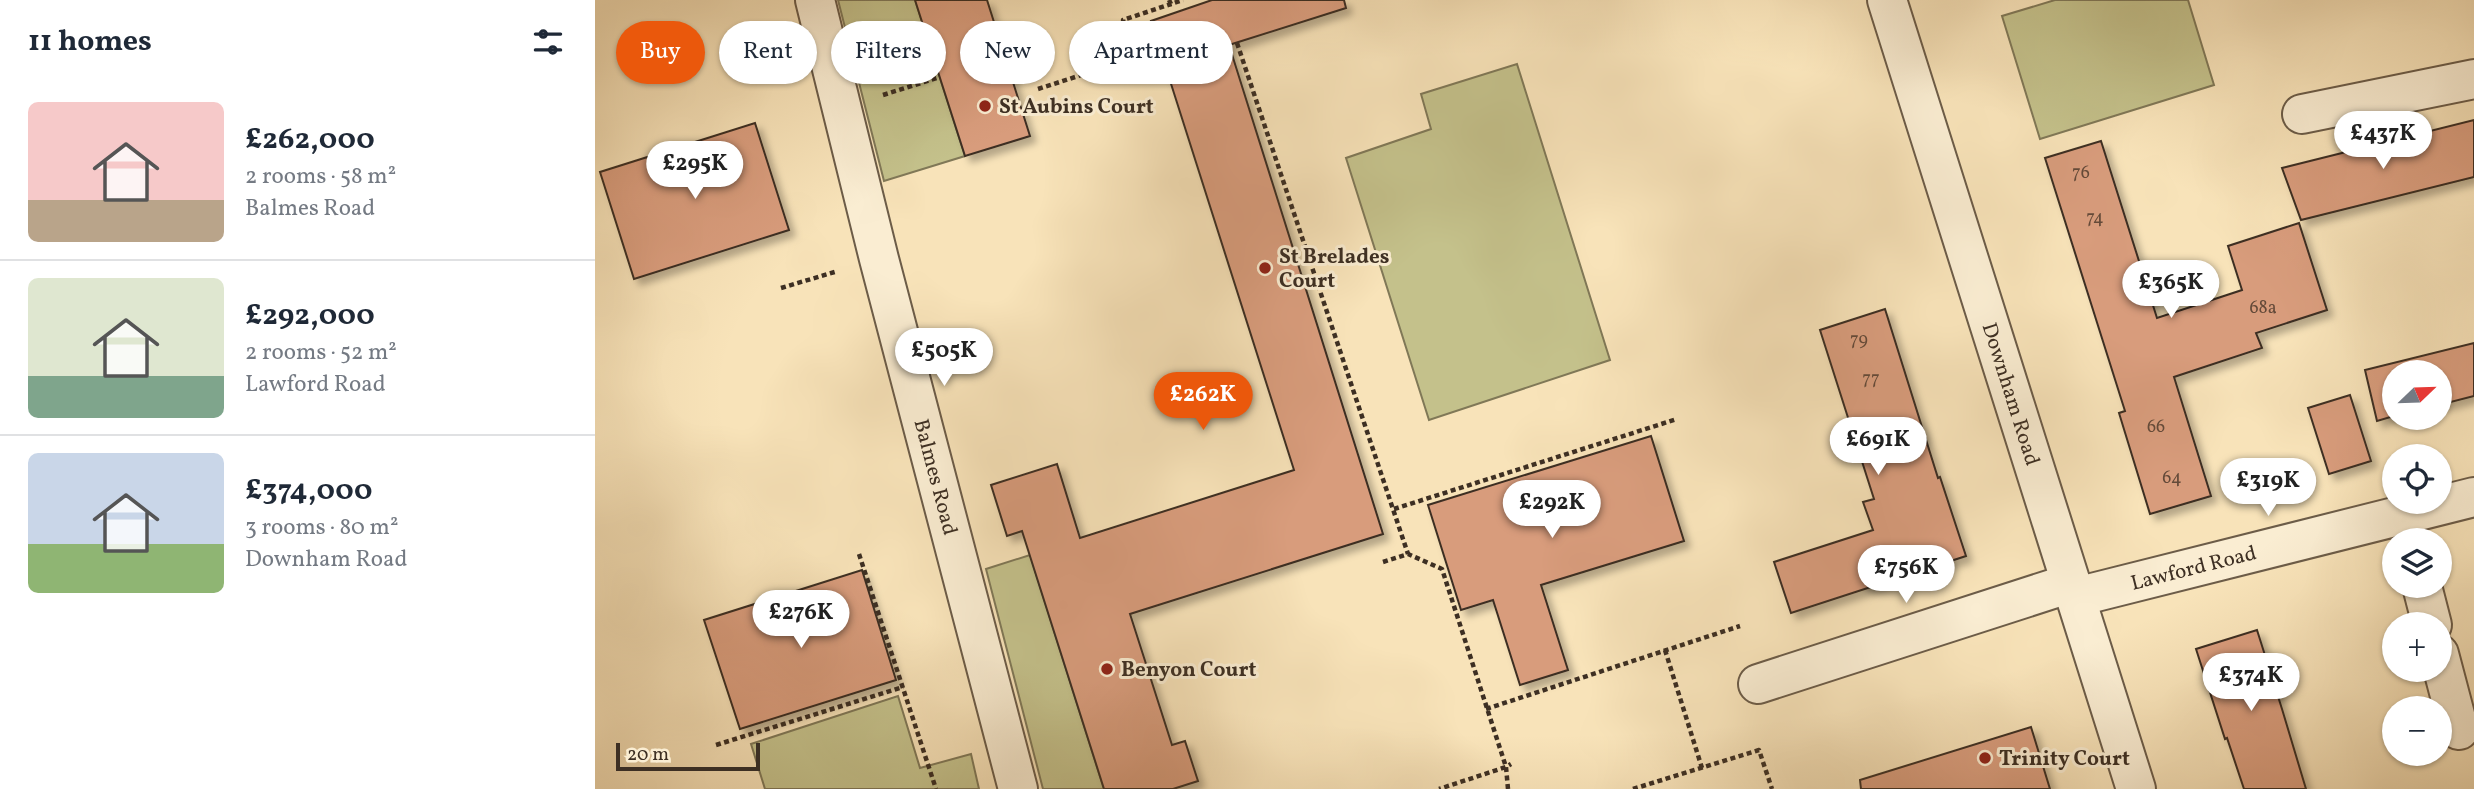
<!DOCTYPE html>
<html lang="en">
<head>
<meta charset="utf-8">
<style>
  :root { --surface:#fff; --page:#f2f2f3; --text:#1f2937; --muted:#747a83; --line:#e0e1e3; --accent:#ea580c }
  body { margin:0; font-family:Vollkorn,serif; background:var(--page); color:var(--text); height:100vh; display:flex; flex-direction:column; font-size:26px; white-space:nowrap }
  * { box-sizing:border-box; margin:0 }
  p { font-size:23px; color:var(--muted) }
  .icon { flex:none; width:38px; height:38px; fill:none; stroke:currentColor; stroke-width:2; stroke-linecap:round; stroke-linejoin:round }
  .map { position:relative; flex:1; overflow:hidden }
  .panel { display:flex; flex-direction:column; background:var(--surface); width:595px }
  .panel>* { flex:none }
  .top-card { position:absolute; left:21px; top:21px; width:665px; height:63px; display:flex; gap:14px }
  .needle { width:46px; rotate:67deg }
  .fabs { position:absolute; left:1787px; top:360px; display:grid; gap:14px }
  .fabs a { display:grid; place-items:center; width:70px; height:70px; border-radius:50%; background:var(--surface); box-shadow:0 2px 5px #0004; font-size:35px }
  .scale { position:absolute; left:21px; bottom:18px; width:144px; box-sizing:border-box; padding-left:7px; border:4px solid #3d2f23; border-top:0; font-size:19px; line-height:24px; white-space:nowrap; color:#3d2f23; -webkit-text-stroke:5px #faedd2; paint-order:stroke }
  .price { position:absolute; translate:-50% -60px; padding:0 16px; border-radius:24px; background:#fff; color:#222; font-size:23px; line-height:46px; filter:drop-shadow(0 2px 4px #0008) }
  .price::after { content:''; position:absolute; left:50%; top:42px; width:21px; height:16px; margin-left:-10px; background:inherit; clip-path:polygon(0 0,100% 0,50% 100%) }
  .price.selected { background:var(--accent); color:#fff }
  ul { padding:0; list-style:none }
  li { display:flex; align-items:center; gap:21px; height:175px; padding:0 28px }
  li+li { border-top:2px solid var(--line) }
  li span { display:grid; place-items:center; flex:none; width:196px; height:140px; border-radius:10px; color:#555 }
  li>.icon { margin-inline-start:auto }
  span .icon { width:84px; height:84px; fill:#fffc; stroke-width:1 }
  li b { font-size:30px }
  h2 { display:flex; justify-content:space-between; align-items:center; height:84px; padding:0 28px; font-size:30px }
  .tag { padding:0 24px; border-radius:32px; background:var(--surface); box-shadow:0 2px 5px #0004; font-size:24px; line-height:63px }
  .tag.selected { background:var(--accent); color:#fff }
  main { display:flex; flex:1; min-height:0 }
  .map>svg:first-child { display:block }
</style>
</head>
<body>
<main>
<section class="panel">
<h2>11 homes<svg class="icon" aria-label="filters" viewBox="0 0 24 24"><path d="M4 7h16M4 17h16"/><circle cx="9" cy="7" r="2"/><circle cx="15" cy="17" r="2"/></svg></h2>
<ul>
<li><span style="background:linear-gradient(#f6c9c9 70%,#b9a48a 0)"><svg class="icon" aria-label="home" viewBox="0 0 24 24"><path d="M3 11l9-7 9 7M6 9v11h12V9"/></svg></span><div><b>£262,000</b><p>2 rooms · 58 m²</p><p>Balmes Road</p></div></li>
<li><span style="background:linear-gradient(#dfe7d0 70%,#7fa58c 0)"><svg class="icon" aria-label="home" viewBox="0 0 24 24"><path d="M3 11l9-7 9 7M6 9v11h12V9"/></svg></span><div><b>£292,000</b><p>2 rooms · 52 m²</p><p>Lawford Road</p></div></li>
<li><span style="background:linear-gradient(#c9d6e8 65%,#8fb573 0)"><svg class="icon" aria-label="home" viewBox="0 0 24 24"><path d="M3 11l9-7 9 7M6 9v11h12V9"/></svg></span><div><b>£374,000</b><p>3 rooms · 80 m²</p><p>Downham Road</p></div></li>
</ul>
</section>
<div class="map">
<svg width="1879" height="789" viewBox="0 0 1879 789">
  <defs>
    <filter id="shadow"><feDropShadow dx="6" dy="6" stdDeviation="3.5" flood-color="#0004"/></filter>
  </defs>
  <rect width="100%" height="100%" fill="#f8e3b9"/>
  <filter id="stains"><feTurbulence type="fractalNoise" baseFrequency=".00286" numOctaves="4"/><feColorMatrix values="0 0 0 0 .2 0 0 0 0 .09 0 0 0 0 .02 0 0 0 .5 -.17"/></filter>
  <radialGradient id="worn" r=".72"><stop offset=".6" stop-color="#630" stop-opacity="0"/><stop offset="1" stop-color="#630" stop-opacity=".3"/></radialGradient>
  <g fill="#c4c18b" stroke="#807857" stroke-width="2">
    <path d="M243,0H320L370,156L289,181Z"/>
    <path d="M1460,0H1593L1619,85L1445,139L1407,16Z"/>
    <path d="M922,64L1015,360L834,420L751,158L836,129L826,94Z"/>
    <path d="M435,555L509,789H448L391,569Z"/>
    <path d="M303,696L325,768L376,754L384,789H170L156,744Z"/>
  </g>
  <g fill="#d89c7c" stroke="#3d2f23" stroke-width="2" filter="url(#shadow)">
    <path d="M320,0H392L435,136L370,156Z"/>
    <path d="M617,0H749L751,8L634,45L788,534L535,614L577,745L590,741L603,781L578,789H509L427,531L412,536L396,485L462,464L485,538L699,470L556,21Z"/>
    <path d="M1879,120V177L1706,220L1687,168Z"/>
    <path d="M160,123L194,230L39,279L5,172Z"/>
    <path d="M1506,141L1562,318L1647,290L1633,246L1704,223L1732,310L1661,333L1667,348L1579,377L1616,496L1555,514L1524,413L1530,411L1450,158Z"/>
    <path d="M1290,309L1343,478L1345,477L1371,556L1196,613L1179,562L1278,530L1268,502L1279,499L1225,330Z"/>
    <path d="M1879,343V396L1844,405V373H1799V416L1782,421L1770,370Z"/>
    <path d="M1755,395L1776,461L1734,474L1713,408Z"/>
    <path d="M1056,436L1089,541L946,585L973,670L925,685L898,600L866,610L833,505Z"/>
    <path d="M267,570L301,680L145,729L109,620Z"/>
    <path d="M1662,630L1687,709L1711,789H1649L1632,738L1630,739L1601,649Z"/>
    <path d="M1436,727L1455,789H1266L1265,780Z"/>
  </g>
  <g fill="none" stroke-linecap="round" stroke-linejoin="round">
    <defs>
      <g id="minor">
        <path id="s1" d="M220,0L284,259L423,789"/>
        <path id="s2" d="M1292,0L1541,789"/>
        <path d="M1707,114L1879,79"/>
        <path d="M1827,586L1837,625"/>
        <path id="s3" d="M1481,597L1879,497"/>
        <path d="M1844,654L1864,730"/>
        <path d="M1163,684L1476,583"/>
      </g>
    </defs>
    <use href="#minor" stroke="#6c5c48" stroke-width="42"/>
    <g stroke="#3d2f23" stroke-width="4.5" stroke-dasharray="5 3.5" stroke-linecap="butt">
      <path d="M574,0L576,4L588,0"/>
      <path d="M642,43L813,554"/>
      <path d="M410,57L431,50"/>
      <path d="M443,89L539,58L528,20L576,4"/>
      <path d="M288,95L345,77"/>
      <path d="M186,288L243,271"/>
      <path d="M799,509L1082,419"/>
      <path d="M264,554L341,789"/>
      <path d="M788,562L813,554L847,569L911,767L844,789"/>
      <path d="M1070,650L1107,768"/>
      <path d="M891,709L1145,626"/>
      <path d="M121,745L308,687"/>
      <path d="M913,789L911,767L916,764"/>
      <path d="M1038,789L1164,750L1177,789"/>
    </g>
    <use href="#minor" stroke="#faedd2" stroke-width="38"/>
  </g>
  <g fill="#8f2418" stroke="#faedd2" stroke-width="2.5">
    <circle cx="390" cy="106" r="7"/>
    <circle cx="670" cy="268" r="7"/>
    <circle cx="512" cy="669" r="7"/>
    <circle cx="1390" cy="758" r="7"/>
  </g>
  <g text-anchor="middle" stroke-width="6" stroke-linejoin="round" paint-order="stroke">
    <g font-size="18" fill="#644a39">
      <text x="1486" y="178">76</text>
      <text x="1500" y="223">74</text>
      <text x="1668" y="313">68a</text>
      <text x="1264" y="345">79</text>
      <text x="1276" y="384">77</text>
      <text x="1561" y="432">66</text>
      <text x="1577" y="483">64</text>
    </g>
    <g font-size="21" font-weight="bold" fill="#3d2f23" stroke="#faedd2" text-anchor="start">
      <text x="404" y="113">St Aubins Court</text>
      <text x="684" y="263">St Brelades<tspan x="684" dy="24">Court</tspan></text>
      <text x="526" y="676">Benyon Court</text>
      <text x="1404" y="765">Trinity Court</text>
    </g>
    <g font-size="21" fill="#3d2f23" stroke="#faedd2">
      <text dy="7" stroke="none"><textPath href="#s2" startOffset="413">Downham Road</textPath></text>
      <text dy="7" stroke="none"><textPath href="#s1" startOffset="492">Balmes Road</textPath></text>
      <text dy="7" stroke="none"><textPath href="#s3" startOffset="121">Lawford Road</textPath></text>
    </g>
  </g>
  <rect width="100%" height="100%" filter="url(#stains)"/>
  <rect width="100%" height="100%" fill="url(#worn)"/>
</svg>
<div class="fabs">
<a><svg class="needle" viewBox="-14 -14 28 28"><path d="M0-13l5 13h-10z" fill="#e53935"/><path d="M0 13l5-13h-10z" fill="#747a83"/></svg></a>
<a><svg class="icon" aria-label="locate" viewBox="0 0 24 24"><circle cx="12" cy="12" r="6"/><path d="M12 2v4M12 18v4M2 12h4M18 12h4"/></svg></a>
<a><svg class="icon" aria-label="layers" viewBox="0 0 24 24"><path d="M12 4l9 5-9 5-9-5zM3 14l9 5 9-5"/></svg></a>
<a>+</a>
<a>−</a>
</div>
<div class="scale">20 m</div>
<b class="price" style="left:1788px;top:171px">£437K</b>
<b class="price" style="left:100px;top:201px">£295K</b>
<b class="price" style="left:1576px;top:320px">£365K</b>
<b class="price" style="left:349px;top:388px">£505K</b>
<b class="price selected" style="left:608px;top:432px">£262K</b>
<b class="price" style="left:1283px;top:477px">£691K</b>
<b class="price" style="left:1673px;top:518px">£319K</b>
<b class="price" style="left:957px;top:540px">£292K</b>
<b class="price" style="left:1311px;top:605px">£756K</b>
<b class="price" style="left:206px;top:650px">£276K</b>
<b class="price" style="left:1656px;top:713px">£374K</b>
<div class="top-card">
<a class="tag selected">Buy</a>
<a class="tag">Rent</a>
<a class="tag">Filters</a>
<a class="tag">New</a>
<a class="tag">Apartment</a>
</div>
</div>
</main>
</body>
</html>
